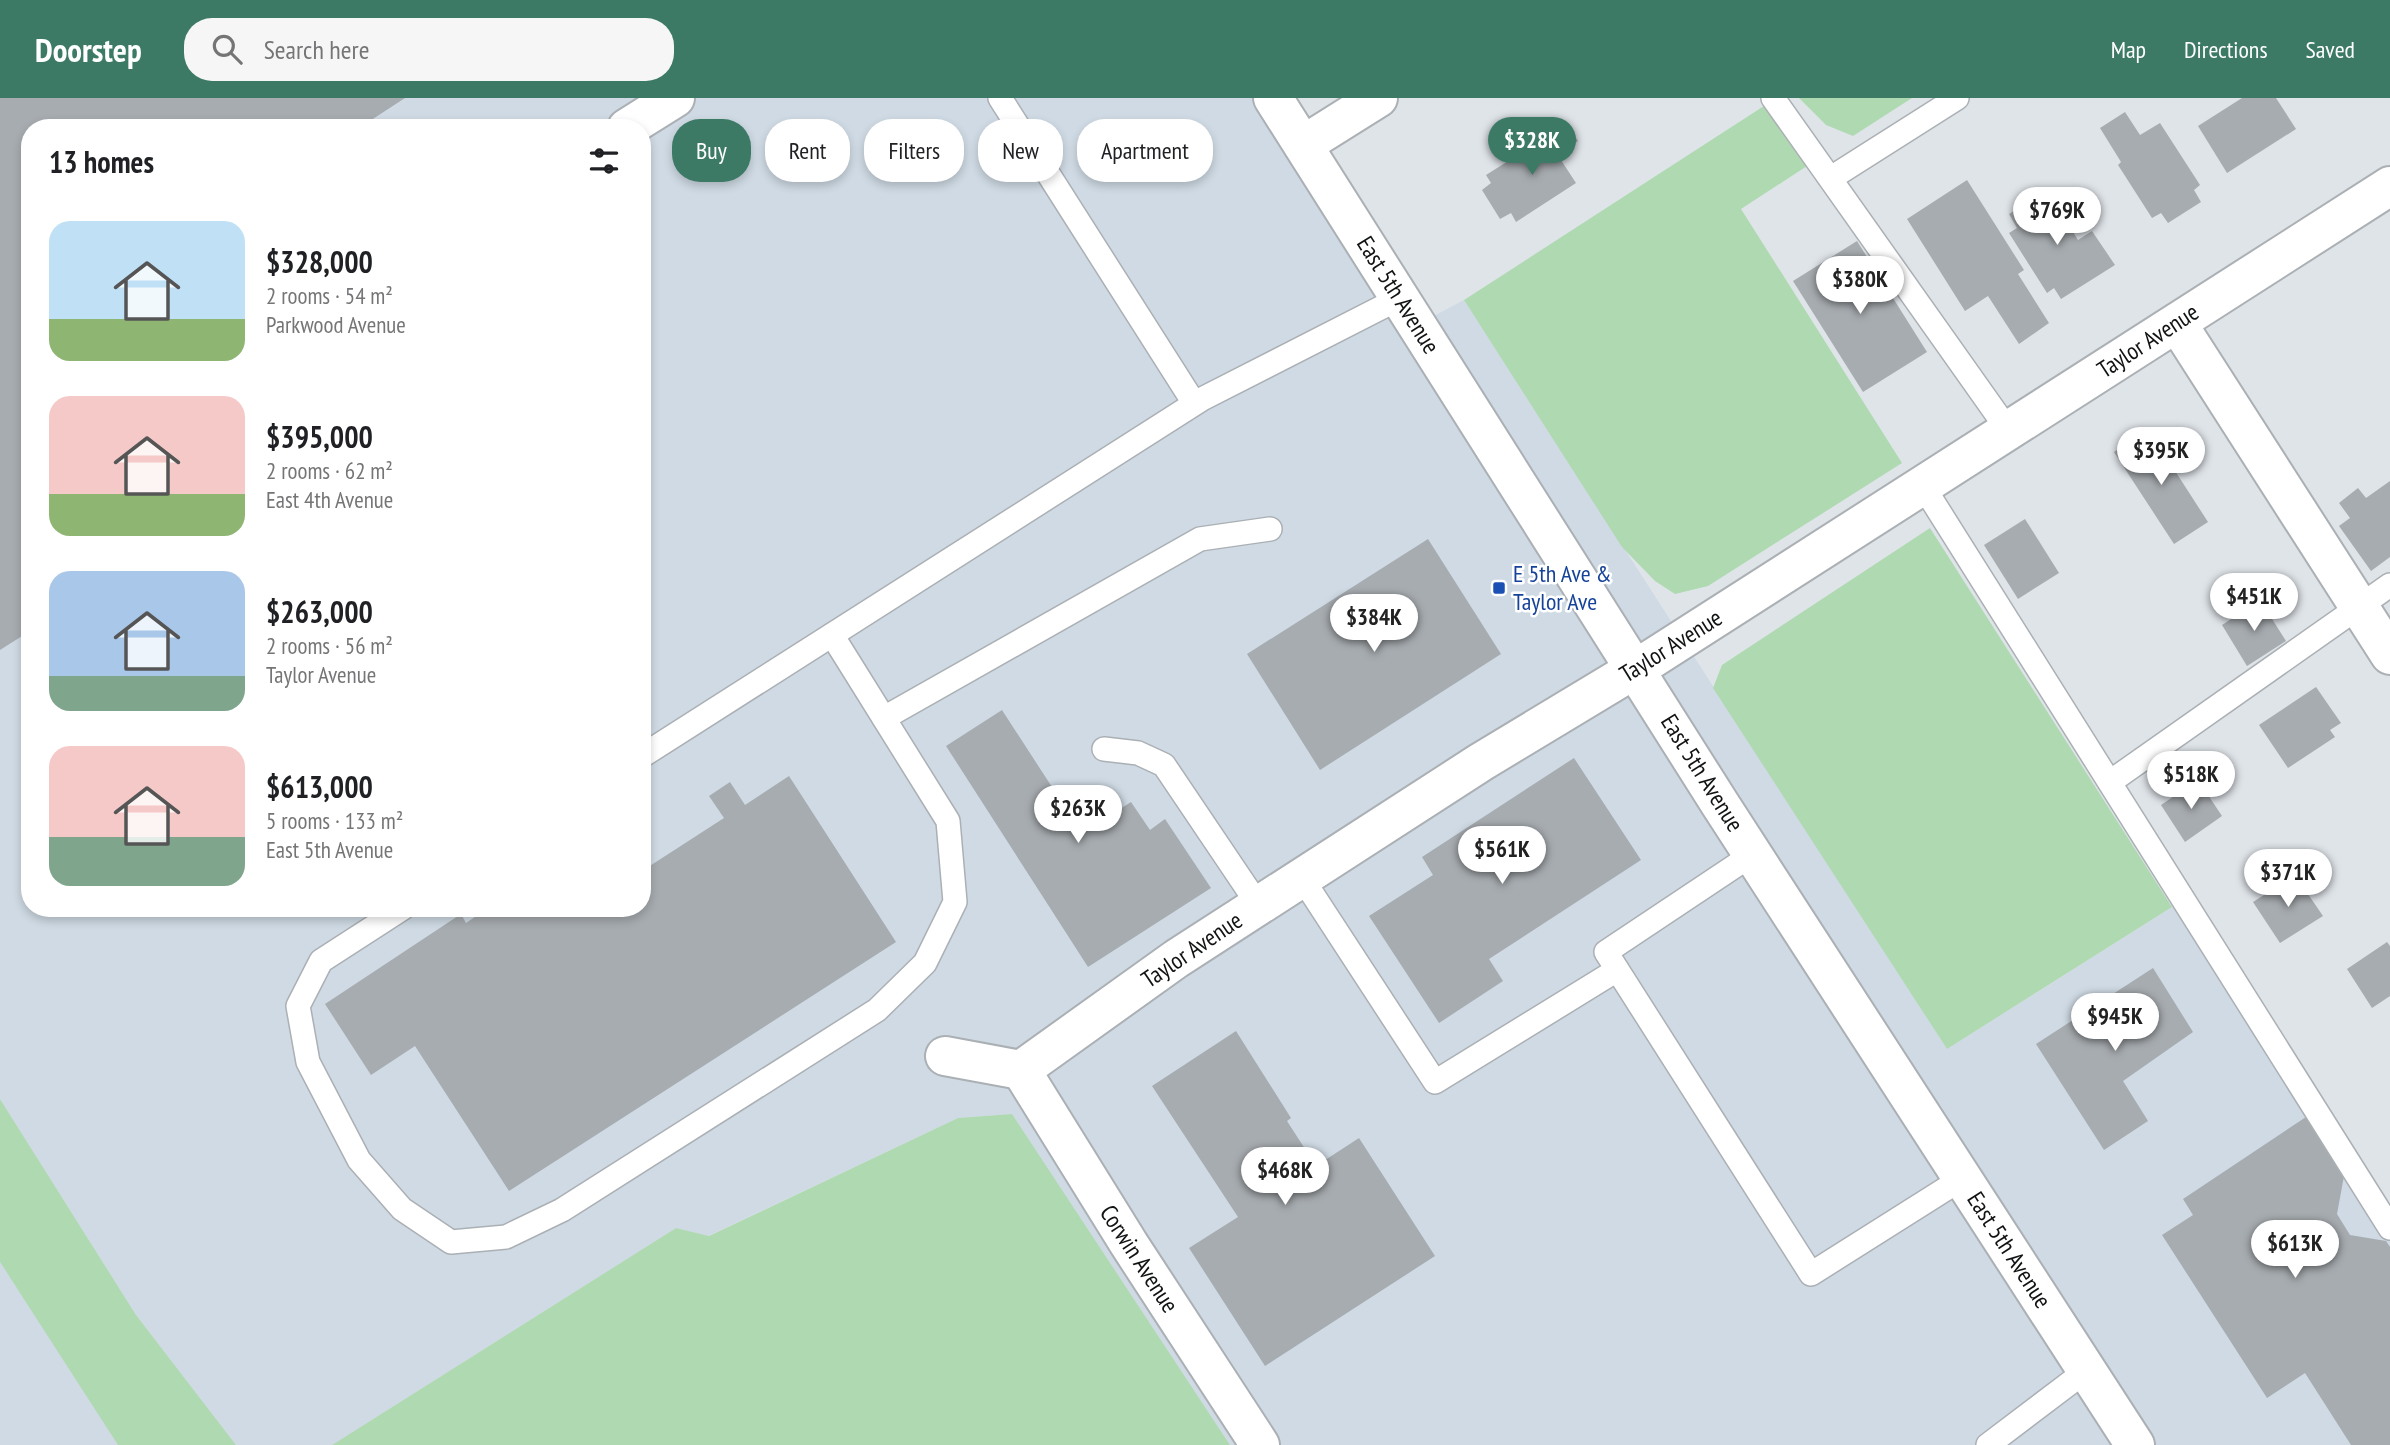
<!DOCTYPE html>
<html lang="en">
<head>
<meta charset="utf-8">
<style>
  :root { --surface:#fff; --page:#f6f6f6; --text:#202124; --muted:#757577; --accent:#3c7a66 }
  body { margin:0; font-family:"PT Sans Narrow",sans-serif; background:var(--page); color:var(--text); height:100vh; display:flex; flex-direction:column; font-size:26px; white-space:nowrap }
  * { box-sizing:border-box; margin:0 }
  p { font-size:23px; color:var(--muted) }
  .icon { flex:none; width:38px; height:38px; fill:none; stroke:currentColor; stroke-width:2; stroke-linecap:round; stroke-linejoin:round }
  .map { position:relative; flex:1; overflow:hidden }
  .sheet { position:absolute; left:21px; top:21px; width:630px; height:798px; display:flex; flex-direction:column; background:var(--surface); border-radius:28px; box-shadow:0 4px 10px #0003 }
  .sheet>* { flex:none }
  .guide { position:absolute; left:672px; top:21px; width:665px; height:63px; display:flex; gap:14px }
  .price { position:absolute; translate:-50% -60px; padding:0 16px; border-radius:24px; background:#fff; color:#222; font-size:23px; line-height:46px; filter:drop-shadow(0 2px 4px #0008) }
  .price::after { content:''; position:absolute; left:50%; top:42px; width:21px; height:16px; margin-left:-10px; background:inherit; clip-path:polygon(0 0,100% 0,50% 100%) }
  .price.on { background:var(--accent); color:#fff }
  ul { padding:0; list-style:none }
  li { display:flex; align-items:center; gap:21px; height:175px; padding:0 28px }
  li span { display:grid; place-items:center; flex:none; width:196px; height:140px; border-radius:21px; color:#555 }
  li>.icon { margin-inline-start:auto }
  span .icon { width:84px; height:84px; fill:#fffc; stroke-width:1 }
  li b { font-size:30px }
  h2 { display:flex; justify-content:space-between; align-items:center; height:84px; padding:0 28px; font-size:30px }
  .pill { padding:0 24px; border-radius:28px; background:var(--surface); box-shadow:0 4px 10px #0003; font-size:24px; line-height:63px }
  .pill.on { background:var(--accent); color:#fff }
  header { display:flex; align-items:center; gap:42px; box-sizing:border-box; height:98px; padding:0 35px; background:var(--accent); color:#fff }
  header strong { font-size:33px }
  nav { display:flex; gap:38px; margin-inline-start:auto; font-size:24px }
  .search { width:490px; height:63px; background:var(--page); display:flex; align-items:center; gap:18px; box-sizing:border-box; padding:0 24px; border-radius:28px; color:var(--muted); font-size:26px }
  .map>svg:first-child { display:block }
</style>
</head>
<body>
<header>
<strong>Doorstep</strong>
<div class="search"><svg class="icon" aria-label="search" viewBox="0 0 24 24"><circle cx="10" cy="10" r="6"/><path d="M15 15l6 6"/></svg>Search here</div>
<nav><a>Map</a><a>Directions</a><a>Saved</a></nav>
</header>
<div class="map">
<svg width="2390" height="1347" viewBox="0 0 2390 1347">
  <rect width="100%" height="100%" fill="#dfe4e9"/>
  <g fill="#cfdae4" fill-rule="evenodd">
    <path d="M0,0H1266L1415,228L1464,202L1947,951L2188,799L2390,1106V1347H1230L1012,1016L958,1020L708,1138L676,1130L332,1347H236L136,1217L0,1001ZM30,30H642V810H30Z"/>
    <path d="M0,1164L78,1284L118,1347H0Z"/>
  </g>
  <g fill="#afd9b1">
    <path d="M1799,0H1912L1853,38L1826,27Z"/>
    <path d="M1767,6L1807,68L1741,111L1902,365L1708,488L1675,496L1655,483L1622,449L1464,202Z"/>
    <path d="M1930,430L2172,809L1947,951L1713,590L1722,567Z"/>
    <path d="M0,1001L136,1217L236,1347H118L0,1164Z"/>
    <path d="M1012,1016L1230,1347H332L676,1130L709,1138L958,1020Z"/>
  </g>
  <g fill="#a7acb0">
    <path d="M0,0H405L359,30H30V533L0,552Z"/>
    <path d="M2242,0H2276L2296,31L2227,75L2198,28Z"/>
    <path d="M2125,14L2140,37L2160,25L2200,87L2194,92L2201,104L2168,125L2161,115L2152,120L2118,67L2121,64L2100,30Z"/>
    <path d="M1569,29L1578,43L1569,50L1573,54L1561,62L1576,85L1516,124L1511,115L1500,121L1482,92L1491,85L1486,77L1557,32L1559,36Z"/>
    <path d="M1967,82L2024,172L2018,176L2049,225L2019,246L1988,198L1965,213L1907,121Z"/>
    <path d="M2047,92L2078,142L2092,133L2115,167L2061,201L2054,190L2047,195L2009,135L2017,130L2009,116Z"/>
    <path d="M1857,143L1927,254L1863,294L1793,183Z"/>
    <path d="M2148,331L2208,424L2174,446L2114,354Z"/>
    <path d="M2390,383V459L2371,473L2339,428L2350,420L2339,405L2358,390L2366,400Z"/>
    <path d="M2025,421L2059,475L2018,501L1984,447Z"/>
    <path d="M1428,441L1501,556L1320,672L1247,556Z"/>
    <path d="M2260,502L2286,543L2247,568L2222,527Z"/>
    <path d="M2316,589L2341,625L2330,632L2335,639L2288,670L2259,627Z"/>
    <path d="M1002,612L1063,706L1072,700L1103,692L1117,713L1131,704L1150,732L1165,721L1211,790L1088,869L946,648Z"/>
    <path d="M1574,660L1641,762L1489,861L1503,883L1439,925L1369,818L1433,777L1422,759Z"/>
    <path d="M789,678L896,844L509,1093L415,948L371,977L325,906L461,816L466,825L488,810H642V773L724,720L709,698L730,684L745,707Z"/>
    <path d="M2198,682L2222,718L2185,744L2161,707Z"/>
    <path d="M2295,777L2323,818L2280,845L2253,804Z"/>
    <path d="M2387,844L2390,848V898L2372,910L2347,871Z"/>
    <path d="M2153,870L2193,934L2123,983L2148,1023L2104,1052L2036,946Z"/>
    <path d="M1236,933L1291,1020L1287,1023L1316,1068L1359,1040L1435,1158L1265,1268L1189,1150L1238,1119L1152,988Z"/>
    <path d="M2306,1019L2344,1078L2337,1116L2350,1137L2386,1143L2390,1149V1347H2351L2305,1275L2267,1300L2162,1137L2193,1117L2183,1101Z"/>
  </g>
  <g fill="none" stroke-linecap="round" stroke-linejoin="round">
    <defs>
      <g id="service">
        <path d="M1000,0L1194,305"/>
        <path d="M1773,0L2008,332"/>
        <path d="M1831,80L1957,0"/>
        <path d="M1923,388L2390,1130"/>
        <path d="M884,620L1200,441L1270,431"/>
        <path d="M1104,651L1138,655L1164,667L1259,808"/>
        <path d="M642,658L1202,301L1400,200"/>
        <path d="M2110,684L2390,487"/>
        <path d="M1753,756L1606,854L1811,1176L1963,1080"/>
        <path d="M1302,780L1435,984L1617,872"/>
        <path d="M403,810L321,863L298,908L308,964L359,1062L402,1111L451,1144L506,1139L562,1112L877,912L925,865L955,804L948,723L832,537"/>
        <path d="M1988,1347L2087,1272"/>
      </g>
      <g id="minor">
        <path d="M627,30L675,0"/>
        <path d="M1303,47L1378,0"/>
        <path d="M2177,225L2390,557"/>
        <path d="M945,958L1021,972L1176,861L1481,664L1650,562L2390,88"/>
        <path d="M1021,972L1129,1146L1260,1347"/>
      </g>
      <path id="secondary" d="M1273,0L1720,706L2135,1347"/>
    </defs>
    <use href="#service" stroke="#abb0b4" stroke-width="26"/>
    <use href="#minor" stroke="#abb0b4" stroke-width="42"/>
    <use href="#secondary" stroke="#abb0b4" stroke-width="42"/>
    <use href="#service" stroke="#fff" stroke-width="23"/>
    <use href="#minor" stroke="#fff" stroke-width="38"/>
    <use href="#secondary" stroke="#fff" stroke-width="38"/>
  </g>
  <rect fill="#1a4fb4" stroke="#fff" stroke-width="2.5" x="1492" y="483" width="14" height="14" rx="3.5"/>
  <g text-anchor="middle" stroke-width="5" stroke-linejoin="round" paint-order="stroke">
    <g font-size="24" fill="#101213" stroke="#fff">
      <text transform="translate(1398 197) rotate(58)" y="8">East 5th Avenue</text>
      <text transform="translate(2148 243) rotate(-33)" y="8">Taylor Avenue</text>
      <text transform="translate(1671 548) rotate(-32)" y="8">Taylor Avenue</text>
      <text transform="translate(1702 675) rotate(58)" y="8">East 5th Avenue</text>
      <text transform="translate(1192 852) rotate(-34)" y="8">Taylor Avenue</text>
      <text transform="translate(2009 1152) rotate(57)" y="8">East 5th Avenue</text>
      <text transform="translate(1139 1161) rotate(57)" y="8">Corwin Avenue</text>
    </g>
    <g font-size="24" fill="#164399" stroke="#fff" text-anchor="start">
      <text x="1513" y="484">E 5th Ave &amp;<tspan x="1513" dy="28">Taylor Ave</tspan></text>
    </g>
  </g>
</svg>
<b class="price on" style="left:1532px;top:79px">$328K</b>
<b class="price" style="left:2057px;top:149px">$769K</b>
<b class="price" style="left:1860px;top:218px">$380K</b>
<b class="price" style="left:2161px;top:389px">$395K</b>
<b class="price" style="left:2254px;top:535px">$451K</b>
<b class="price" style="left:1374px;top:556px">$384K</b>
<b class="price" style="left:2191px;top:713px">$518K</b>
<b class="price" style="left:1078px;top:747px">$263K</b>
<b class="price" style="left:1502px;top:788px">$561K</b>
<b class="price" style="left:2288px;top:811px">$371K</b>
<b class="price" style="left:2115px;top:955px">$945K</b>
<b class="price" style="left:1285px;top:1109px">$468K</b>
<b class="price" style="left:2295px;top:1182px">$613K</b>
<div class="guide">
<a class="pill on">Buy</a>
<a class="pill">Rent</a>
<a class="pill">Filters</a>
<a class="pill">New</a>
<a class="pill">Apartment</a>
</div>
<section class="sheet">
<h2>13 homes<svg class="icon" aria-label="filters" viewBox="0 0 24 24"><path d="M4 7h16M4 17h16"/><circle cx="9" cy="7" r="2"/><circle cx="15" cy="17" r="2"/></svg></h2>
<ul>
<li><span style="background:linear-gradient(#bfe0f5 70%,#8fb573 0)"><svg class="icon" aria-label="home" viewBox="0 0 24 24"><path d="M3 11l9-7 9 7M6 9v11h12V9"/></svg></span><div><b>$328,000</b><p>2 rooms · 54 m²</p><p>Parkwood Avenue</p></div></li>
<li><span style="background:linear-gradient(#f6c9c9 70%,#8fb573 0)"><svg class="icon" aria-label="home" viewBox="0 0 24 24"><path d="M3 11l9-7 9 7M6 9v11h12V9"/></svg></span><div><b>$395,000</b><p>2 rooms · 62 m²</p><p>East 4th Avenue</p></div></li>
<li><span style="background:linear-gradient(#a9c7e8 75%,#7fa58c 0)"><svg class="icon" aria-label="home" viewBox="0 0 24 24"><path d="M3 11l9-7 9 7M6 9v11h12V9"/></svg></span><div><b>$263,000</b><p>2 rooms · 56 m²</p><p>Taylor Avenue</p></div></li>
<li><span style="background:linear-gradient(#f6c9c9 65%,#7fa58c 0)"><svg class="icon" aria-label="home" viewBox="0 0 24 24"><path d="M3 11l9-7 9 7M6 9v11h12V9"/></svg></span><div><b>$613,000</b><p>5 rooms · 133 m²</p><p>East 5th Avenue</p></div></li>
</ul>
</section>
</div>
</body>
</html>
